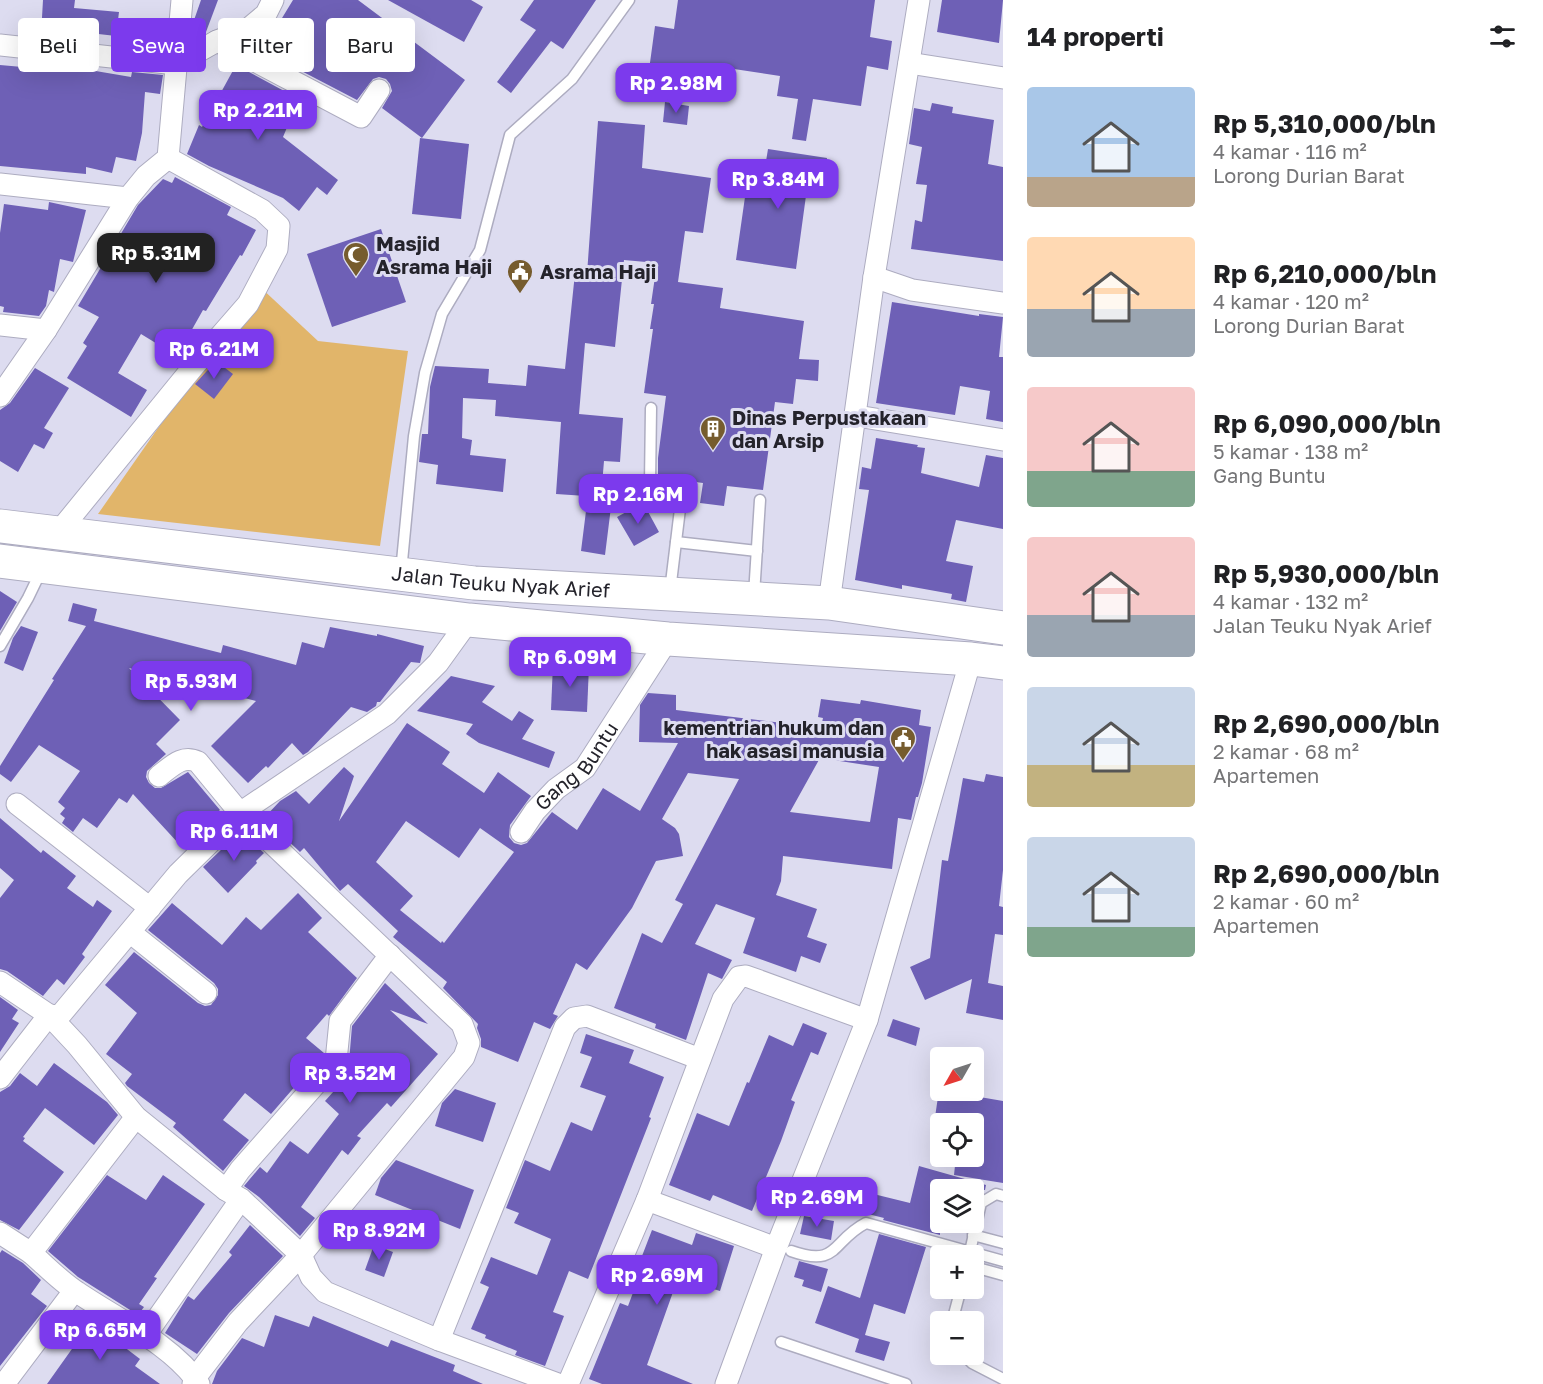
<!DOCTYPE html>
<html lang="id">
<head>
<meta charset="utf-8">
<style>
  :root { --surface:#fff; --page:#f6f6f6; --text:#202124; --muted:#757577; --accent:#7c3aed }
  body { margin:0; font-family:"Golos Text",sans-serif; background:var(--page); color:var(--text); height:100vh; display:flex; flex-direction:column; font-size:22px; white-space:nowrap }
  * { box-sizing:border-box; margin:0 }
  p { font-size:20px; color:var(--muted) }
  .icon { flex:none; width:33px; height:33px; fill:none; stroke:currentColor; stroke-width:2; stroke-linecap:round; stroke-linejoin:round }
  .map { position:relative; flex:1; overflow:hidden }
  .drawer { display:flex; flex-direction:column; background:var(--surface); width:540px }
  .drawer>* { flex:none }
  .guide { position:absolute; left:18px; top:18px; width:570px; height:54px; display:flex; gap:12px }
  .needle { width:39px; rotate:231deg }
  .buttons { position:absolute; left:930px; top:1047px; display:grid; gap:12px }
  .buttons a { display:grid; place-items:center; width:54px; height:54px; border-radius:6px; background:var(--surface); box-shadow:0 6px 24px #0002; font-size:30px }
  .price { position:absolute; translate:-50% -51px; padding:0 14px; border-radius:12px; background:var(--accent); color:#fff; font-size:20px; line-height:39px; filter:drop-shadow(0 2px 3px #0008) }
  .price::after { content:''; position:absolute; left:50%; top:36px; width:18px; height:14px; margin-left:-9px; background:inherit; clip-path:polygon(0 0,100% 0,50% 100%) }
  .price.selected { background:#222; color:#fff }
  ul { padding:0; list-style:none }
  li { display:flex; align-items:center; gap:18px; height:150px; padding:0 24px }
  li span { display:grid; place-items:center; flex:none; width:168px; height:120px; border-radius:6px; color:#555 }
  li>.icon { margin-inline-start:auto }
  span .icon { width:72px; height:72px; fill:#fffc; stroke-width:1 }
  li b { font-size:26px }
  h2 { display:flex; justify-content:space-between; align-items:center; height:72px; padding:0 24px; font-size:26px }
  .tag { padding:0 21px; border-radius:6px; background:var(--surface); box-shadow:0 6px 24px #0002; font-size:21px; line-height:54px }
  .tag.selected { background:var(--accent); color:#fff }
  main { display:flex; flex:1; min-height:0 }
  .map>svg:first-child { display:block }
</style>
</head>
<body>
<main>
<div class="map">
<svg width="1003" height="1384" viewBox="0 0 1003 1384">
  <rect width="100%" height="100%" fill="#dddcf0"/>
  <path fill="#e1b56a" d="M258,285L318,341L408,351L380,546L98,514Z"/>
  <g fill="#6e60b6" fill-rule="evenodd">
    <path d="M43,0H75L74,8L119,12L116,36L72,31V38L41,35Z"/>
    <path d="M201,0H218L206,32L192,40L193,23Z"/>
    <path d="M293,0H358L465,80L422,138L382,108L392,91L390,84L386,79L379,77L373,79L357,100L248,43L254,40L265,46Z"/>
    <path d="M388,0H471L483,7L464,42Z"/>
    <path d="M534,0H596L563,49L551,41L511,93L497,82L536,30L520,20Z"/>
    <path d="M678,0H875L870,37L892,41L888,70L867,66L861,106L813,99L806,141L792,139L798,99L777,96L780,76L734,69L733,82L649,70L655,26L674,29Z"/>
    <path d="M942,0H1003L999,43L937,32Z"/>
    <path d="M125,27L155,30L153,49L123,45Z"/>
    <path d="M0,65L78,72V68L131,77L132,72L163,75L160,94L145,92L142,133L136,161L116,157L112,173L86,167V174L0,166Z"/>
    <path d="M236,65L299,99L283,137L338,180L327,195L317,187L299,211L283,198L209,166L187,154L199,125L202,127Z"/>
    <path d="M665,102L689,106L687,125L663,122Z"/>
    <path d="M932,103L953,107L952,113L994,120L988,164L1003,167V261L911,249L915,220L922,222L927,185L916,184L922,147L909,144L914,108L930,111Z"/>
    <path d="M598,121L645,125L642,168L711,178L703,233L685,231L678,282L723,288L720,308L804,321L799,359L819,360L818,381L796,379L793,404L775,402L763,490L727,486L724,506L700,503L703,483L658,477V458L666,396L644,393L653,329H650L654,304H651L657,263L624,260L615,347L585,343L579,414L623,418L620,462L604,461L601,497L556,494L561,422L495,416L496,400L463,398L462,438L472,440L470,455L506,459L503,492L436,484L438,465L419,462L422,434H428L430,387L435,366L489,369L488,383L526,386L528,365L565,369L575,273L587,274Z"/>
    <path d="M420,138L469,144L461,219L412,214Z"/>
    <path d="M768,149L827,158L824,183L808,181L796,269L736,260L746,190L761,192Z"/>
    <path d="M175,177L231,207L227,215L256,230L242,256L240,255L206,311L203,310L177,356L141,334L118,373L147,390L131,417L67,378L87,346L83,343L99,317L78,306L138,205L163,179L172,183Z"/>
    <path d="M49,202L86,210L73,262L60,259L54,292L49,290L46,306L39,316L3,312L4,307L0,306V233L4,204L48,210Z"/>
    <path d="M381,229L406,302L332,327L307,254Z"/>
    <path d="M892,302L979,316V314L1003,317L999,357H1003V422L986,419L990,391L960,386L955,415L876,403Z"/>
    <path d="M216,361L233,374L214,399L195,384Z"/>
    <path d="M35,368L69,388L44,428L53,433L44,449L34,444L18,472L0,461V410L10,403Z"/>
    <path d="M876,438L918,445L917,447L925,448L921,473L979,487L986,455L1003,458V529L956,520L946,561L973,566L966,602L951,599L952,594L902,585V589L855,580L869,490L859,489L862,467L871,469Z"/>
    <path d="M587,503L611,507L605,555L581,551Z"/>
    <path d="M639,505L642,510L646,508L659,532L634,546L617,517Z"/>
    <path d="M0,591L17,602L0,631Z"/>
    <path d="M73,603L97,609L94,621L221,653L223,645L296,665L302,642L324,648L330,627L377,636V634L424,646L420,663L411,662L380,702H377L376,706L367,712L351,707L308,752L303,755L292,743L268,768L266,766L248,783L211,746L256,701L129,668L180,720L156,744L166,754L147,771L146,777L149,783L155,788H161L188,772L220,810L207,822L205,820L179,844L133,794L127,803L119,798L97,828L83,818L73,832L62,823L65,818L60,814L65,808L58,802L80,771L39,745L11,782L0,774V766L54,680L52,679L86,626L68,621Z"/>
    <path d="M21,626L38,632L23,671L4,663L13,638Z"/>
    <path d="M553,664L589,666L587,712L551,710Z"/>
    <path d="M451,676L495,686L482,702L512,721L519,711L534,720L522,739L555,752L549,768L479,743L466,734L473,724L417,711Z"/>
    <path d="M648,693L676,695V710L816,727H821L823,718L818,717L821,699L860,704L861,700L921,710L919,725L931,727L922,783L918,797H916L911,820L898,818L892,869L783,856L781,881L776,895L817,909L807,937L827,944L820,963L801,956L796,972L743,953L755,918L716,904L695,944L732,960L722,979L708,973L686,1040L655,1028L656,1024L614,1008L642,933L662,943L683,904L675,900L739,779L688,773L662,819L675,828L679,834L683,856L656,861L632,908L587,970L576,963L553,1014L558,1016L550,1029L534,1022L518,1062L481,1047V1039L477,1028L478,1024L443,988L447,982L393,937L398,931L348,884L340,891L304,848L300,852L264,818L280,801L296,791L309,804L344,767L354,776L339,821L407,723L450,752L442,764L484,793L498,772L531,796L510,825L509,837L514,843L521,845L527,843L552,812L577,830L603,788L640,811L678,743L639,742L640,705ZM820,758L879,767L870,822L790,812ZM406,821L459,858L480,828L514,852L444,943L442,941L441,943L400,910L413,896L376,862Z"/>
    <path d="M986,774L1003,777V870L999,906L1003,907V935L995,934L988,983L1003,986V1020L966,1013L972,979L925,1000L910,967L930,958L942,860L948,861L963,778L984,782Z"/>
    <path d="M0,818L41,853L43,850L76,876L67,888L93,907L97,900L112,911L82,954L85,957L64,985L57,979L43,996L7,971L0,969V898L14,880L0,868Z"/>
    <path d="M241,831L264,853L256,861L257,863L228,893L203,867Z"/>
    <path d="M298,893L322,918L308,932L357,978L329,1016L327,1014L306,1038L324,1053L271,1114L245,1093L223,1120L249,1140L223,1171L173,1127L176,1123L127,1086L125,1083L132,1074L106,1054L137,1013L105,985L134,952L198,1003L205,1006L211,1005L218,995V989L214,983L148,930L172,903L222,945L246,917L261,930Z"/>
    <path d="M385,983L428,1024L390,1010L438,1054L391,1107L387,1103L357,1136L361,1138L348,1155L342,1150L301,1207L315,1218L300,1236L259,1197L244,1186L260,1167L267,1173L290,1141L308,1154L339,1114L325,1101L351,1072L346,1068L349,1062L352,1026Z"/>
    <path d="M0,997L18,1010L12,1019L19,1023L0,1052Z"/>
    <path d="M893,1019L920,1028L916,1046L887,1036Z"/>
    <path d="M803,1023L827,1033L818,1055L811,1052L791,1100L795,1102L781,1141L752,1211L713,1195L710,1201L669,1185L697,1113L729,1126L747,1082L749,1083L769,1035L793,1046Z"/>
    <path d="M586,1034L634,1050L629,1063L664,1077L649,1117L651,1118L588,1279L569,1271L553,1312L564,1316L545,1366L515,1355L517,1351L485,1338L486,1335L471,1329L489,1287L480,1283L491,1257L537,1275L551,1239L514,1223L519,1213L506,1208L525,1160L550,1171L571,1122L592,1131L606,1096L580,1087L592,1057L580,1053Z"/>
    <path d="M54,1063L107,1102L118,1115L94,1145L45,1108L23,1137L25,1138L23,1141L64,1172L19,1230L0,1220V1092L10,1086L20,1073L37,1086Z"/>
    <path d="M455,1089L496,1103L483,1142L435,1126L442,1103Z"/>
    <path d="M939,1090L1003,1101V1183L954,1175L956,1156H974V1124H934Z"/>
    <path d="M396,1160L474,1190L460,1229L375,1195L381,1178Z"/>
    <path d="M919,1166L986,1185L985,1190H940V1235L883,1220L884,1218L836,1206L841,1186L910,1203Z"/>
    <path d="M107,1175L146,1200L163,1175L205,1204L154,1277L157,1278L139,1304L144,1307L138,1315L78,1277L48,1251Z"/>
    <path d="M804,1216L834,1221L831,1240L800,1234Z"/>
    <path d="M250,1225L283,1256L229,1313L197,1354L165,1333L188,1296L194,1300L232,1255L229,1252Z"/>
    <path d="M652,1230L692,1245L696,1233L734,1246L720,1291L678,1278L647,1365L693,1384H602L589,1379L620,1303L628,1306L646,1258L642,1256Z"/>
    <path d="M879,1234L926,1247L905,1314L874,1304L865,1335L890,1342L884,1361L855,1352L859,1339L815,1323L828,1286L860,1298Z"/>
    <path d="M374,1245L393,1252L384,1277L365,1270Z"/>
    <path d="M2,1250L23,1263L41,1280L31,1294L47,1306L0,1366V1253Z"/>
    <path d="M799,1261L828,1269L821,1292L802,1286L804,1280L794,1277Z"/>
    <path d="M275,1315L309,1327L313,1316L388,1347L391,1340L455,1365L453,1371L483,1384H212L217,1371L242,1338L264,1347Z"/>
    <path d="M94,1318L124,1336L119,1343L140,1359L135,1366L160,1384H47Z"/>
  </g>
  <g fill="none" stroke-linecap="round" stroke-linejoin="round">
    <defs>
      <g id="lane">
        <path d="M651,408L650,483L656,493L677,502L680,509L670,591"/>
        <path d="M676,542L757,551"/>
        <path d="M401,572L414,436L425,373L442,314L480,250L510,135L572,79L629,0"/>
        <path d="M754,595L760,500"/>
        <path d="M0,646L28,598L42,569"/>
        <path d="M973,1235L1003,1243"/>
        <path d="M791,1251C839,1268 831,1241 866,1223L1003,1261"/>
        <path d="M969,1256L981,1203L996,1194L1003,1196"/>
        <path d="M974,1267L1003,1275"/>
        <path d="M952,1322L961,1288"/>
        <path d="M781,1342L906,1384"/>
        <path d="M963,1354L972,1363L1003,1379"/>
      </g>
      <g id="street">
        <path d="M217,41L361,117L379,90"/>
        <path d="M0,45L176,64L217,41L248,29L266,14L273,0"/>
        <path d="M909,63L1003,78"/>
        <path d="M0,184L128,198"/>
        <path d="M874,277L912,290L1003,303"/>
        <path d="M0,325L46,330"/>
        <path d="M0,396L46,330L128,198L146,176L168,158L182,0"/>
        <path d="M857,416L1003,440"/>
        <path d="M57,534L194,366L248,304L277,249L279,226L262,210L168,158"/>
        <path d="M829,603L874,277L919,0"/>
        <path d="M159,776C171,767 182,754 198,762L240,813L462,1024L469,1043L464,1057L301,1255L238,1322L195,1378L193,1384"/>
        <path d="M17,804L150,908"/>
        <path id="s1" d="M521,832L535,811L556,789L585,768L668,639"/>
        <path d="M131,933L206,993"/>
        <path d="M0,982L49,1015L77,1045L136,1117L226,1190L241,1199L301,1255L311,1277L325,1292L439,1340L558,1384"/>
        <path d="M0,1078L49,1015L57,1016L62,1013L178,874L240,813L387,714L438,663L469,620"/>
        <path d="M226,1190L240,1170L336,1061L340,1021L390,955"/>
        <path d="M647,1200L776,1248"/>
        <path d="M0,1233L31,1253L136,1117"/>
        <path d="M31,1253C46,1266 60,1281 77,1292C116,1319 172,1344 199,1384"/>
        <path d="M145,1336L241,1199"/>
        <path d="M439,1340L565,1027L574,1018L587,1016L700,1059"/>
        <path d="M4,1384L74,1291"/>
        <path d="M568,1384L647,1200L723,999L739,977L746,976L867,1020"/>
        <path d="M726,1384L776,1248L867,1020L971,659"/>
      </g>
      <g id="highway">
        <path id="s2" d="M0,526L474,583L829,603L1003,628"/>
        <path d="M0,561L469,620L668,639L971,659L1003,663"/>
      </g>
    </defs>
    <use href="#lane" stroke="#adacc0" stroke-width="13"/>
    <use href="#street" stroke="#adacc0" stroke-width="23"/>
    <use href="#highway" stroke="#adacc0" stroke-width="35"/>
    <use href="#lane" stroke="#fff" stroke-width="10"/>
    <use href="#street" stroke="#fff" stroke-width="21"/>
    <use href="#highway" stroke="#fff" stroke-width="33"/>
  </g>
  <defs>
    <symbol id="mosque-pin" viewBox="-11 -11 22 30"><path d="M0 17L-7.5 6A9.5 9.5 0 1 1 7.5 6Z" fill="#765c2e" stroke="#dddcf0"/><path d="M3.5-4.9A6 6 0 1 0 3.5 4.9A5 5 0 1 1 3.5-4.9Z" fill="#fff"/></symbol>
    <symbol id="civic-pin" viewBox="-11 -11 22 30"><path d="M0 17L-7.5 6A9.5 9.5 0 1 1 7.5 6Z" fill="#765c2e" stroke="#dddcf0"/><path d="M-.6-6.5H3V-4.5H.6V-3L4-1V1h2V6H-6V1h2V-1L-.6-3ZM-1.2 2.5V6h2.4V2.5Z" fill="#fff"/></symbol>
    <symbol id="building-pin" viewBox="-11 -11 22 30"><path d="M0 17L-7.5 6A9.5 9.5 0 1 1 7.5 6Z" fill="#765c2e" stroke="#dddcf0"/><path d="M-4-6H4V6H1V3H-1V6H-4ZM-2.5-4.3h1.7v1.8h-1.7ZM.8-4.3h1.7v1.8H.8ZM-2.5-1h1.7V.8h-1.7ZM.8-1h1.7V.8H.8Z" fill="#fff"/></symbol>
  </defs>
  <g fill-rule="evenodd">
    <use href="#mosque-pin" x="341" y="240" width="30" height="40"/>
    <use href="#civic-pin" x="505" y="257" width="30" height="40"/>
    <use href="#building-pin" x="698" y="414" width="30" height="40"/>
    <use href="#civic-pin" x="888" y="724" width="30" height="40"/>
  </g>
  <g text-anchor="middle" stroke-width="6" stroke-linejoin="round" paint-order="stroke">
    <g font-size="20" font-weight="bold" fill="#24232b" stroke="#dddcf0" text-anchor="start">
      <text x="376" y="251">Masjid<tspan x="376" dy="23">Asrama Haji</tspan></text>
      <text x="540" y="279">Asrama Haji</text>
      <text x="732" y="425">Dinas Perpustakaan<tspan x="732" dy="23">dan Arsip</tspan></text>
      <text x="884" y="735" text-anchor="end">kementrian hukum dan<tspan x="884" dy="23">hak asasi manusia</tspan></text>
    </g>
    <g font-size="20" fill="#24232b" stroke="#dddcf0">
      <text dy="7" stroke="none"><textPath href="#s2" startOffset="504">Jalan Teuku Nyak Arief</textPath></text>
      <text dy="7" stroke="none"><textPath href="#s1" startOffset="87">Gang Buntu</textPath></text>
    </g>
  </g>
</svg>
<div class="buttons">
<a><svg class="needle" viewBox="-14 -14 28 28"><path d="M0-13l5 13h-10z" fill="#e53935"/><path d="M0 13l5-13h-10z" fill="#757577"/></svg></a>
<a><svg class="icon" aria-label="locate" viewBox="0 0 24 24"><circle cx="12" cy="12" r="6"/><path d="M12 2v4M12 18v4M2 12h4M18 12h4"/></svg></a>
<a><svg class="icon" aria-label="layers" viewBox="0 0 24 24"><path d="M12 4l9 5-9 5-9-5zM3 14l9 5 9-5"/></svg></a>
<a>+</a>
<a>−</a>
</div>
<b class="price" style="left:676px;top:114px">Rp 2.98M</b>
<b class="price" style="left:258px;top:141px">Rp 2.21M</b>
<b class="price" style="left:778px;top:210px">Rp 3.84M</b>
<b class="price selected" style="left:156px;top:284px">Rp 5.31M</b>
<b class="price" style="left:214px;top:380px">Rp 6.21M</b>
<b class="price" style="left:638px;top:525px">Rp 2.16M</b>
<b class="price" style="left:570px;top:688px">Rp 6.09M</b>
<b class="price" style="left:191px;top:712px">Rp 5.93M</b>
<b class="price" style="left:234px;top:862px">Rp 6.11M</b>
<b class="price" style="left:350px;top:1104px">Rp 3.52M</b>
<b class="price" style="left:817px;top:1228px">Rp 2.69M</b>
<b class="price" style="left:379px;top:1261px">Rp 8.92M</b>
<b class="price" style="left:657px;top:1306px">Rp 2.69M</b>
<b class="price" style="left:100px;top:1361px">Rp 6.65M</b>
<div class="guide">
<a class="tag">Beli</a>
<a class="tag selected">Sewa</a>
<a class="tag">Filter</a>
<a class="tag">Baru</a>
</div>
</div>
<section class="drawer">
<h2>14 properti<svg class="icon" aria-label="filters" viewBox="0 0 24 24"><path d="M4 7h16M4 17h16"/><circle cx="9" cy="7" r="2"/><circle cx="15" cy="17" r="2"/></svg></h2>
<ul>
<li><span style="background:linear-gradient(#a9c7e8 75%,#b9a48a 0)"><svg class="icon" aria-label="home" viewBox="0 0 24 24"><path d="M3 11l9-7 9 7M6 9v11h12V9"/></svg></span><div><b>Rp 5,310,000/bln</b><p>4 kamar · 116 m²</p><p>Lorong Durian Barat</p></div></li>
<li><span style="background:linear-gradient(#ffd9b3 60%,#9aa5b1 0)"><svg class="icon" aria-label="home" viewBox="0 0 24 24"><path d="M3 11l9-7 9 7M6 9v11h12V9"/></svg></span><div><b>Rp 6,210,000/bln</b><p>4 kamar · 120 m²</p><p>Lorong Durian Barat</p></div></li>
<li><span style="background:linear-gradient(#f6c9c9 70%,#7fa58c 0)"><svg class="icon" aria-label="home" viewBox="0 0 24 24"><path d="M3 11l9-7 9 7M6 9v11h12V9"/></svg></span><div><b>Rp 6,090,000/bln</b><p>5 kamar · 138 m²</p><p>Gang Buntu</p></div></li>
<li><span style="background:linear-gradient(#f6c9c9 65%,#9aa5b1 0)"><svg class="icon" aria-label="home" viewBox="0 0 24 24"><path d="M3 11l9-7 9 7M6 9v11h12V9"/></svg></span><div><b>Rp 5,930,000/bln</b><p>4 kamar · 132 m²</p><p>Jalan Teuku Nyak Arief</p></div></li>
<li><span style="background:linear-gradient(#c9d6e8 65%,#c2b280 0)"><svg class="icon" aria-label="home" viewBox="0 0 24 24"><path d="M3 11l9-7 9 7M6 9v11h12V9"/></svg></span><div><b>Rp 2,690,000/bln</b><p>2 kamar · 68 m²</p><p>Apartemen</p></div></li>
<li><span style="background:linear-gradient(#c9d6e8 75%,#7fa58c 0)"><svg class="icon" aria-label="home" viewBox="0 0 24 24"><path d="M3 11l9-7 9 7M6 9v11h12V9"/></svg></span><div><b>Rp 2,690,000/bln</b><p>2 kamar · 60 m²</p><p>Apartemen</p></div></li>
</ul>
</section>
</main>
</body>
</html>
